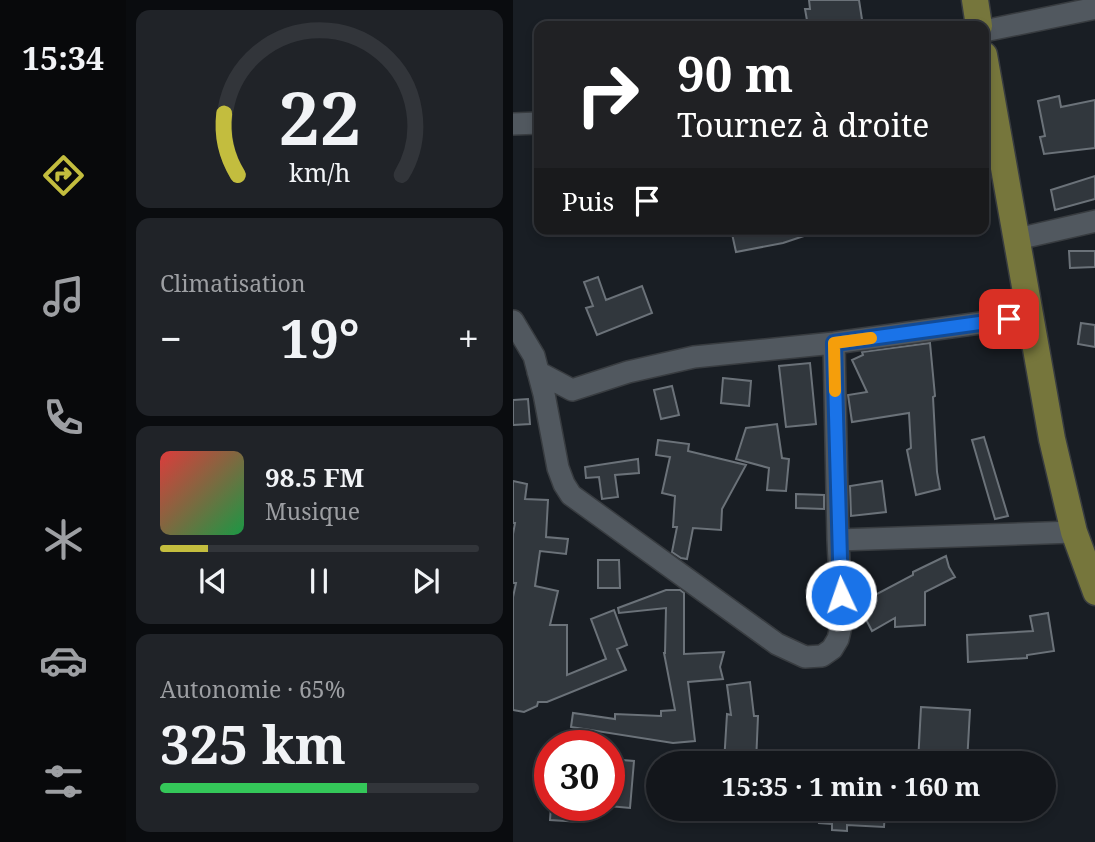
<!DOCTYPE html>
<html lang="fr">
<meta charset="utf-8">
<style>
:root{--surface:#13161b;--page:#202328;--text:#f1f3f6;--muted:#9d9fa3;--line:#32353a;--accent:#c3bd3e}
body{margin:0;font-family:"Noto Serif",serif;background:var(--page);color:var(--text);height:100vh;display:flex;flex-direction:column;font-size:26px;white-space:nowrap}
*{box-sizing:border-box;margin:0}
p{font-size:23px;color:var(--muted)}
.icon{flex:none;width:38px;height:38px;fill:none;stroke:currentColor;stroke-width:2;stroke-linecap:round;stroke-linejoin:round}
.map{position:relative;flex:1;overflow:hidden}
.side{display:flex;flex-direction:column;gap:10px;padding:10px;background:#0a0c0f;width:387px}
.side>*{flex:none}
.banner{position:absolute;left:21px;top:21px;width:455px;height:214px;border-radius:14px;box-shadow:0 4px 10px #0003,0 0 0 2px var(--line);background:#202124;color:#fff;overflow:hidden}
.speed{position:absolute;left:21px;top:730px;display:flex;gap:14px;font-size:35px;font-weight:700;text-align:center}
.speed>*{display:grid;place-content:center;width:91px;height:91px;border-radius:50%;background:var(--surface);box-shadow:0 4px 10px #0003,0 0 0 2px var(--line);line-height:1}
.speed .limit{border:10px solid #d22;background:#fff;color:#111}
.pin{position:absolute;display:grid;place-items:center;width:60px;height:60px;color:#fff;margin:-30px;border-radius:14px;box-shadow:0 4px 10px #0006}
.me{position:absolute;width:77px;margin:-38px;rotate:357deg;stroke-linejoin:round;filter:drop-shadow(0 0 5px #0008)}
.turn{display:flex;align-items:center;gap:24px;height:147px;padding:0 28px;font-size:32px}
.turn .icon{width:91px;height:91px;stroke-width:2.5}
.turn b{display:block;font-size:49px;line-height:60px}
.then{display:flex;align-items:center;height:66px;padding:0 28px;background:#0003;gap:14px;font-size:26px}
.big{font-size:52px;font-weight:700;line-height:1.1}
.side .widget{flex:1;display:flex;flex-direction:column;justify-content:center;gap:10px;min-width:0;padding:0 24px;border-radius:14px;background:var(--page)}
.side .dial{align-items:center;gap:0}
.dial svg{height:182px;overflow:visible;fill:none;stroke:var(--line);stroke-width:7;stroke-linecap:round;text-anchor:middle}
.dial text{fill:var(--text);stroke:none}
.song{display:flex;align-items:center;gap:21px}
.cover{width:84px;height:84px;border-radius:10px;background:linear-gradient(135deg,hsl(0 70% 55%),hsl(140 70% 35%))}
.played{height:7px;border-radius:4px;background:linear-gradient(90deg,var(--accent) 15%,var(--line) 15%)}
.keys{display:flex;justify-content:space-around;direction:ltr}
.heat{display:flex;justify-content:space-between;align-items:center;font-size:38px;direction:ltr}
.charge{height:10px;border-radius:5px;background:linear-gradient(90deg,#34c759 65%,var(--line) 0)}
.trip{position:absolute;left:133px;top:751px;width:410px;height:70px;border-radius:35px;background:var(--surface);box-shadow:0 4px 10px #0003,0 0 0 2px var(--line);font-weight:700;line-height:70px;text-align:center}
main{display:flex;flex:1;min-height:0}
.menu{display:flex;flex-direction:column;width:126px;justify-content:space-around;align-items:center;background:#08090b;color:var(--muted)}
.menu .icon{width:49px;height:49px}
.menu .selected{color:var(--accent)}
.menu b{font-size:32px;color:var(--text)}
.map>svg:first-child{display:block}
.building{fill:#31373d;stroke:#6b7279;stroke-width:2}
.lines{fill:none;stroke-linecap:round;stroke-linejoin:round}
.minor-casing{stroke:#383c40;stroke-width:24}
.major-casing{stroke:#383c40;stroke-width:29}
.minor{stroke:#51585f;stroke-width:21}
.major{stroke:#76763c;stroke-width:26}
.route-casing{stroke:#114b97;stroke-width:18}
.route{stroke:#1a73e8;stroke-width:12}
.slow{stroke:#f59e0b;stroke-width:12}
</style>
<main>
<nav class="menu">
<b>15:34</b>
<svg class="icon selected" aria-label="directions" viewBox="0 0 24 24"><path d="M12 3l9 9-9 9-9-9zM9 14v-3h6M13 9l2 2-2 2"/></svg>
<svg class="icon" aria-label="music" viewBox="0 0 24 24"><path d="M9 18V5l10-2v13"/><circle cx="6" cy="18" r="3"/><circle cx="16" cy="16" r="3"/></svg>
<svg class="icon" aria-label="phone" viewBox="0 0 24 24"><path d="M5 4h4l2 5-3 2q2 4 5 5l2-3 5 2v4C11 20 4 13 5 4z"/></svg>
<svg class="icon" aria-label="climate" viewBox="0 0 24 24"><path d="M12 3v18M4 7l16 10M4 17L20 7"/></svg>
<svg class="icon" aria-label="car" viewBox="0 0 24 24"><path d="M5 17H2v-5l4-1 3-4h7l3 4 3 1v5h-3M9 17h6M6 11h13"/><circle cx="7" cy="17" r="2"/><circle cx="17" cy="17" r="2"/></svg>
<svg class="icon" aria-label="filters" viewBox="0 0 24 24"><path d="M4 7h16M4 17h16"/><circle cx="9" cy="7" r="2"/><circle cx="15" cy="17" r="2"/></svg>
</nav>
<section class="side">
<div class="widget dial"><svg viewBox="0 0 100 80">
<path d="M14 69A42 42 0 1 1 86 69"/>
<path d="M14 69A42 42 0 0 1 8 42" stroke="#c3bd3e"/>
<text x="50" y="56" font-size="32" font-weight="700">22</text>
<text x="50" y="72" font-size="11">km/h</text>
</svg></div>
<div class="widget"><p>Climatisation</p>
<div class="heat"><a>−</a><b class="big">19°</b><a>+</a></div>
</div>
<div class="widget">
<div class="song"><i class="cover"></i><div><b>98.5 FM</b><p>Musique</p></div></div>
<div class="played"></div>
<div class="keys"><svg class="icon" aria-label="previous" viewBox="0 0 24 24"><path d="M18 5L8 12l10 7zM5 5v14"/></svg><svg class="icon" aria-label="pause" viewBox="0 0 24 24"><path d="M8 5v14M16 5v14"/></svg><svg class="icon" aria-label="next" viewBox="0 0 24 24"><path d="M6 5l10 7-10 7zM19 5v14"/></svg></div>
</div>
<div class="widget"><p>Autonomie · 65%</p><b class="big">325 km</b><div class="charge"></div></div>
</section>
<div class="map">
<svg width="583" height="842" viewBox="0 0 583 842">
<rect width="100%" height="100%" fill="#191e24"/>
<!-- building -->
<path class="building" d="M 296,0 L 346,0 L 350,26 L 295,26 L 292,9 L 297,9 Z
M 546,96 L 548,107 L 582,100 L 582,148 L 531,154 L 527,137 L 532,136 L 525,101 Z
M 582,176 L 582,199 L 542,210 L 538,190 Z
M 218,229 L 297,229 L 297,234 L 270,243 L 223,252 Z
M 556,251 L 582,251 L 582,267 L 557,268 Z
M 85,277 L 93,300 L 129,286 L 139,313 L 84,335 L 73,308 L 80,306 L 71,282 Z
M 568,323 L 582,325 L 582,347 L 565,344 Z
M 417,343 L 422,396 L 420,397 L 424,472 L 427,489 L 403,495 L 394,450 L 398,448 L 396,413 L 339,422 L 335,395 L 354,392 L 339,360 L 350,355 L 349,352 Z
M 297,363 L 303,424 L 273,427 L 266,366 Z
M 210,378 L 238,381 L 236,406 L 208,403 Z
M 159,386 L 166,415 L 148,419 L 141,390 Z
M 15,399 L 17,424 L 0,425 L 0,400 Z
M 264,424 L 269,458 L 276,459 L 273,491 L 254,490 L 256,468 L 223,459 L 233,428 Z
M 471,437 L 495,516 L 482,519 L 459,440 Z
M 145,440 L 176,444 L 175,451 L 233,465 L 209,509 L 208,530 L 180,528 L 174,559 L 168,558 L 159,552 L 164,527 L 160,527 L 162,496 L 149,493 L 157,457 L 143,455 Z
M 125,459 L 126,473 L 102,475 L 105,497 L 89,499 L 86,477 L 73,478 L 72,467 Z
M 0,481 L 14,484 L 12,499 L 35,500 L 33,537 L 55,539 L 53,554 L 27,551 L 22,586 L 45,591 L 37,625 L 54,625 L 54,675 L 93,659 L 78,619 L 101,610 L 114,645 L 104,649 L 113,670 L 34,702 L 25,702 L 24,706 L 11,712 L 0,710 L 0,597 L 3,583 L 0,583 L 0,534 L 2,523 L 0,523 Z
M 369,481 L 373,512 L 338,516 L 337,486 Z
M 283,494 L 311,495 L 311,509 L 283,508 Z
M 433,556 L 436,567 L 442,577 L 412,592 L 412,625 L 382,627 L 382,618 L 359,631 L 345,604 L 400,575 L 400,572 Z
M 85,560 L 106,560 L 107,588 L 85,588 Z
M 153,590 L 167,590 L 171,593 L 171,654 L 211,652 L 207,667 L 210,679 L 175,682 L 182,741 L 160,743 L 58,727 L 60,713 L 102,719 L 102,714 L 148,716 L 148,711 L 162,710 L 151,653 L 152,653 L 153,608 L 106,613 L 105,608 Z
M 535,613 L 541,651 L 514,655 L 514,658 L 455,662 L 454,635 L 520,631 L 517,616 Z
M 237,682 L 241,716 L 245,716 L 243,763 L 211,763 L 214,714 L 218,715 L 214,685 Z
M 408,707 L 457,710 L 454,763 L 405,763 Z
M 96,759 L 121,761 L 117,808 L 96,806 Z
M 38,806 L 69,808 L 68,822 L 37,820 Z
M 307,808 L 372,811 L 371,827 L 334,825 L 334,831 L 319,830 L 319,824 L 306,823 Z"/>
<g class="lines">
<defs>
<path id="minor" d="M 471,31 L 583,8
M 0,124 L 26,123
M 504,239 L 583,221
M 0,321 L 21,356 L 31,394 L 45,468 L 51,484 L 58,495 L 264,644 L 292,657 L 309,656 L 319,649 L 325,639 L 329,622 L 325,540 L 321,343
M 25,372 L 59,390 L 115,372 L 181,357 L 321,343 L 518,316
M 325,540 L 561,532"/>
<path id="major" d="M 462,0 L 466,26
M 471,55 L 539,439 L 561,532 L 583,592"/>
</defs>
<!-- minor casing -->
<use href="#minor" class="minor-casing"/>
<!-- major casing -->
<use href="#major" class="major-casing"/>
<!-- minor -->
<use href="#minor" class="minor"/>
<!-- major -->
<use href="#major" class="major"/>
</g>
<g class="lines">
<defs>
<path id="route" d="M 328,595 L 321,343 L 496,319"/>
</defs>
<!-- route casing -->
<use href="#route" class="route-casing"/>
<!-- route -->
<use href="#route" class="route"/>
<!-- slow -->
<path class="slow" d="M 322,391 L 321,343 L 358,338"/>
</g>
</svg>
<div class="speed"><div class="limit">30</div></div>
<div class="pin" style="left:496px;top:319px;background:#d93025"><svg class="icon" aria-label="arrive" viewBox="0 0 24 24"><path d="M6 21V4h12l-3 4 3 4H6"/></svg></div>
<svg class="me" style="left:328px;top:595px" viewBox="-20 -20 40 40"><circle r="17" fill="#1a73e8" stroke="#fff" stroke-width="3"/><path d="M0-11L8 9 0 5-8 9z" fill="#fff"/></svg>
<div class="trip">15:35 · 1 min · 160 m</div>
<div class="banner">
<div class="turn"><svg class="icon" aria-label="right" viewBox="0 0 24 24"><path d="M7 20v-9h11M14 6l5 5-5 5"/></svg><div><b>90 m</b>Tournez à droite</div></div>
<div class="then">Puis<svg class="icon" aria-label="arrive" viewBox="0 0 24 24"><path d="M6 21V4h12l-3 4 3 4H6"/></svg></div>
</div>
</div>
</main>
